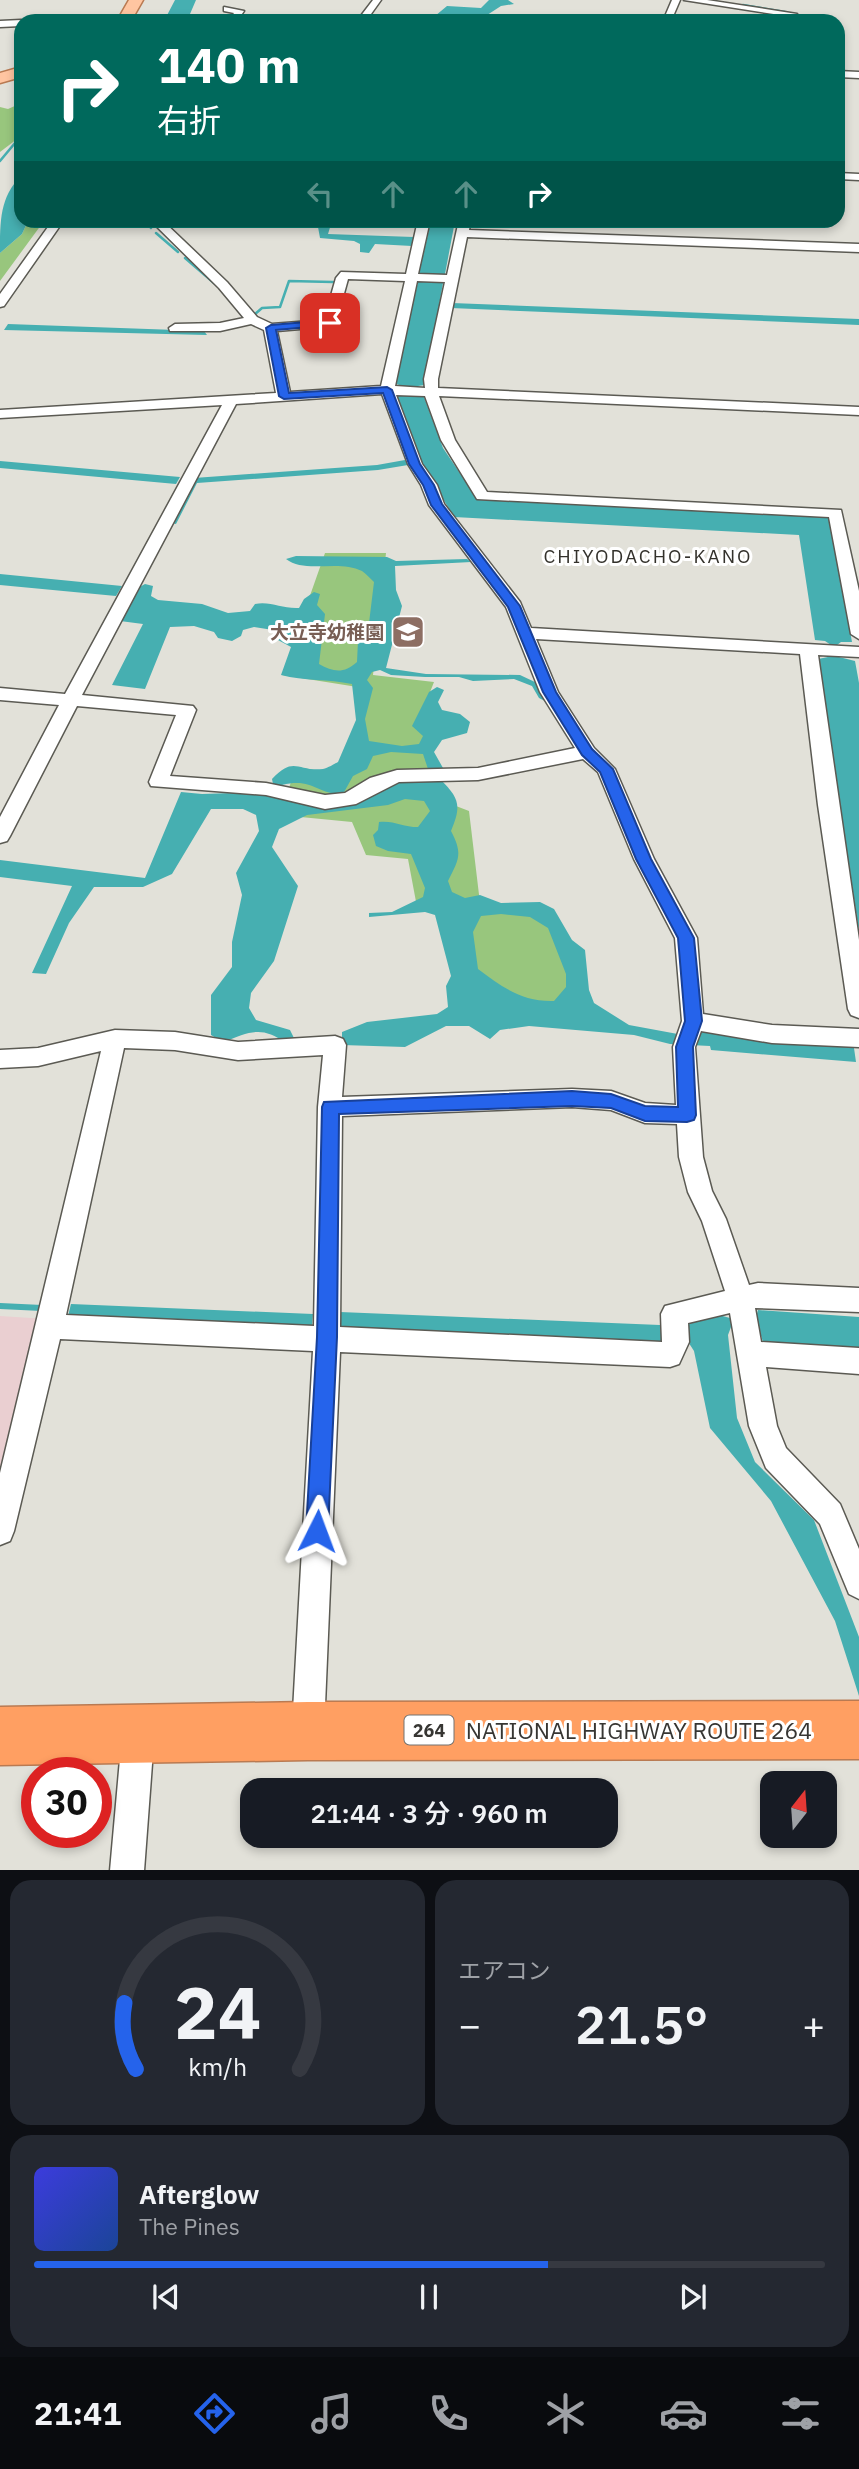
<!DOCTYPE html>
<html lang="ja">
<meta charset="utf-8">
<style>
:root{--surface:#171b24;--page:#242831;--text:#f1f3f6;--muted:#9ea1a6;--line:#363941;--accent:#2563eb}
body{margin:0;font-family:"IBM Plex Sans","Noto Sans JP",sans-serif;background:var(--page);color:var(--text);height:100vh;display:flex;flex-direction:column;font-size:26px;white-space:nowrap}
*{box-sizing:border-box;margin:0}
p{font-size:23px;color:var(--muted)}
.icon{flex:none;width:38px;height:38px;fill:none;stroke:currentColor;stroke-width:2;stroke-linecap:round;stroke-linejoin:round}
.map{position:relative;height:1870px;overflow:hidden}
.drawer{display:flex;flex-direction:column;gap:10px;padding:10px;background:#0d0f14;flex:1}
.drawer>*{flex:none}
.guide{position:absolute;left:14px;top:14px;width:831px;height:214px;border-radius:21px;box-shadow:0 4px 10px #0003;background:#00695c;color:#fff;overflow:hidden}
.needle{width:46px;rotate:17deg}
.buttons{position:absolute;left:760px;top:1771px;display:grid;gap:14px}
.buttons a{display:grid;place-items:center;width:77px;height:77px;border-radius:14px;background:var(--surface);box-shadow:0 4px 10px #0003;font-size:35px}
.speed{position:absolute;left:21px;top:1757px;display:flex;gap:14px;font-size:35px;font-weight:700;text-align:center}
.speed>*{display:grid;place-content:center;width:91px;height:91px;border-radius:50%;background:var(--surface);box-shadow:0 4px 10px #0003;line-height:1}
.speed .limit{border:10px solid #d22;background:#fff;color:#111}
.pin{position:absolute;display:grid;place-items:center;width:60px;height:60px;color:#fff;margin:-30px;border-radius:14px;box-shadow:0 4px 10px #0006}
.me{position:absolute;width:77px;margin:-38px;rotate:3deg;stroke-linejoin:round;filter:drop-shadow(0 0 5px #0008)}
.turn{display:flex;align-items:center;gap:24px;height:147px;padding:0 28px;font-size:32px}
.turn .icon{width:91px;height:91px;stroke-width:2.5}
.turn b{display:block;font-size:49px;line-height:60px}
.lanes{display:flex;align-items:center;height:66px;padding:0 28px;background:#0003;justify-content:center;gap:35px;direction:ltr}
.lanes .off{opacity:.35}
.big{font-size:52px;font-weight:600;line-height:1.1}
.drawer .card{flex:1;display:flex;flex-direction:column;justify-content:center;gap:10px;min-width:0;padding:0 24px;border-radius:21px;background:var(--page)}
.drawer .dial{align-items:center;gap:0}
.dial svg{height:182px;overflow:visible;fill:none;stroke:var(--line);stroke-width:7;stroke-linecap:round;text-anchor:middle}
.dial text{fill:var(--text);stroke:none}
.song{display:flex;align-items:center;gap:21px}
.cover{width:84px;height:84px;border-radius:10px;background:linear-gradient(135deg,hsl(240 70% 55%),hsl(220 70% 35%))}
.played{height:7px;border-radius:4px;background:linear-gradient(90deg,var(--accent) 65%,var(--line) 65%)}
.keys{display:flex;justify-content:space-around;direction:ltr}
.heat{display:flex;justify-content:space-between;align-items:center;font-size:38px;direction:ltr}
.drawer .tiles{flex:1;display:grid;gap:10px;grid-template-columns:1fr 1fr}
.card:last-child{grid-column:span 2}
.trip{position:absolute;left:240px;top:1778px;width:378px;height:70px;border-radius:21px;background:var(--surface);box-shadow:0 4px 10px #0003;font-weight:600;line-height:70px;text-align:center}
.menu{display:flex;height:112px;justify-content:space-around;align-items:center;background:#090b0e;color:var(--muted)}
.menu .icon{width:49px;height:49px}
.menu .on{color:var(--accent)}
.menu b{font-size:32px;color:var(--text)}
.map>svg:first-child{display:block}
.education{fill:#eacfd1}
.green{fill:#98c67d}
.water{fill:#46afb1;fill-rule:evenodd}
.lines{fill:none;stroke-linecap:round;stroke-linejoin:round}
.stream-far1{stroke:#46afb1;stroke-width:2.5}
.stream{stroke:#46afb1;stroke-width:6}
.street-casing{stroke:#5b5a53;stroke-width:3}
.primary-casing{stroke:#b97a52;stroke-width:3}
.highway-casing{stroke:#b97a52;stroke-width:3}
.street{fill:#fff;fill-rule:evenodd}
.primary{fill:#ffc5a1;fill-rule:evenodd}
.highway{fill:#ff9f62;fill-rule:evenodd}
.route{fill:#2563eb;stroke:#184099;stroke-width:2}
.labels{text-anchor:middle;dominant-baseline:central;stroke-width:6;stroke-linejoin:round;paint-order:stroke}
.shield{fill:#fff;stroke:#737270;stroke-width:2}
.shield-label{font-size:18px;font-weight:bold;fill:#373633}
.far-quarter-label{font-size:19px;letter-spacing:2px;fill:#33312b;stroke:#fff}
.education-label{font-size:19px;font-weight:bold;fill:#785e54;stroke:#fff;text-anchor:end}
.near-street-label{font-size:23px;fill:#373633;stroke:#fff}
</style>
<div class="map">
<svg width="859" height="1871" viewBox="0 0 859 1871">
<rect width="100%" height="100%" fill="#e2e1d9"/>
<!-- education -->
<path class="education" d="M 0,1316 L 47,1319 L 0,1507 Z"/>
<!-- green -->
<path class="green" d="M 17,105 L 21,106 L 21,136 L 0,152 L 0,107 L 8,109 Z
M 28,221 L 44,221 L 0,281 L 0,253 L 22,234 Z
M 325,553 L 386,553 L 373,675 L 434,682 L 417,725 L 435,736 L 430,796 L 469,811 L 480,903 L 553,919 L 590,1025 L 459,1019 L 443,909 L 417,907 L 408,859 L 366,855 L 352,822 L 280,815 L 296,767 L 346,775 L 370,689 L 282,675 Z"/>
<!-- water -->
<path class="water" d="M 175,0 L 196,0 L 187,21 L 164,21 Z
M 489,0 L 508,0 L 514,4 L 501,6 L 484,17 L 485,21 L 429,21 L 447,6 L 481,8 Z
M 21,176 L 21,220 L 28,221 L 22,234 L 0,253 C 0,220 0,197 21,176 Z
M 280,220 L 332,221 L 328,234 L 414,237 L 412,246 L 375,244 L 369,253 L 360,252 L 360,244 L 354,241 L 320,238 L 318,227 L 161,221 Z
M 431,221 L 455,221 L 445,274 L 435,276 L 435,281 L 443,283 L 425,385 L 411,387 L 410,394 L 424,397 L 443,448 L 478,500 L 829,517 L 852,642 L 841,642 L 837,645 L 839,657 L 855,661 L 859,683 L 859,932 L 818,659 L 833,656 L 831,645 L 825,641 L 815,640 L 799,535 L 454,517 L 420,461 L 394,396 L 405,394 L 406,387 L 393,383 L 418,282 L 428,280 L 429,276 L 419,273 Z
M 452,303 L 859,319 L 859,325 L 451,308 Z
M 8,324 L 204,331 L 207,335 L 4,330 Z
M 405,460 L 408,465 L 378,470 L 197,483 L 176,524 L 171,523 L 194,478 L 377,465 Z
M 0,461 L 180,477 L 176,484 L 0,468 Z
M 296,556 L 387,557 L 396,561 L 467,559 L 471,562 L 395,566 L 396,590 L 402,606 L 386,668 L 426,674 L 520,675 L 537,683 L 549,703 L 539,698 L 532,686 L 514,679 L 473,681 L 459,677 L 425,677 L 391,675 L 380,670 L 372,672 L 367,680 L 373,688 L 365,719 L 369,741 L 402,746 L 419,744 L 423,736 L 412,726 L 429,692 L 437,687 L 444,690 L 438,702 L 442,710 L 460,714 L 470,722 L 467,733 L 442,740 L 434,752 L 443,768 L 428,769 L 423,754 L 391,752 L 373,756 L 367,769 L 353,776 L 343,794 C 317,795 313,777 282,785 L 276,795 L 337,808 L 355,803 L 394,782 L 440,779 C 459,798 462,805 451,831 C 463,854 459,859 448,881 L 452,892 L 465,898 L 480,895 L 501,903 L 540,902 L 554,909 L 572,940 L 585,950 L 589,990 L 594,1003 L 629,1025 L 694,1037 L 703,1030 L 844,1044 L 854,1048 L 856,1062 L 711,1050 L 710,1046 L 670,1044 L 634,1035 L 529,1026 L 500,1030 L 490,1039 L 469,1026 L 446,1026 L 405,1047 L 342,1045 L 342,1032 L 367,1022 L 437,1014 L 448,1007 L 446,986 L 451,976 L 435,915 L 425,912 L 369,917 L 369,913 L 392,912 L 423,897 L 425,888 L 411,854 L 388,851 L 376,846 L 373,835 L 378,830 L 379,822 C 393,820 403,827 418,827 L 430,811 L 424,801 L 405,799 L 388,805 L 307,815 L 279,829 L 272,847 L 298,886 L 274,961 L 251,993 L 249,1008 L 256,1020 L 290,1030 L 295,1040 L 286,1043 C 261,1025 250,1032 223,1042 L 211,1035 L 211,995 L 232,967 L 232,942 L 242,895 L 236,873 L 259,831 L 256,815 L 243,809 L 211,809 L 172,874 L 143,887 L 94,887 L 69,923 L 46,974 L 32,973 L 72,886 L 0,877 L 0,860 L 145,878 L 181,792 L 202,794 L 268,792 L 273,784 L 272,779 C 294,755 298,772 323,769 C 328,768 334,764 338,762 L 356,720 L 352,684 C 328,679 304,681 281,675 L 291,647 L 278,640 L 273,630 L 254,627 L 243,630 L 241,636 L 232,641 L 218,638 L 214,632 L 194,626 L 170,627 L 145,689 L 112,685 L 143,624 L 120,621 L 136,589 L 145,584 L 153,586 L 151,596 L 158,600 L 202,604 L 228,613 L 250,611 L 255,604 C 271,601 282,609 299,608 L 304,599 L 314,592 L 320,594 L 317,605 L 325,614 L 319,664 C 333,672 344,674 357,662 L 358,641 L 369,623 L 374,582 C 371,579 366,574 362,571 C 339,559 305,574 286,559 ZM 501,914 L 530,917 L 548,928 L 566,974 L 566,987 L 554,1001 C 522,1002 502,987 478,969 L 473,932 L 481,916 Z
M 0,574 L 122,586 L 116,596 L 0,585 Z
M 71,1304 L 313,1314 L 312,1326 L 68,1316 Z
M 758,1310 L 859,1317 L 859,1348 L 763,1342 L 758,1326 L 731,1327 L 728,1335 L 737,1418 L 755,1462 L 814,1520 L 859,1637 L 859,1696 L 835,1621 L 771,1501 L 710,1428 L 694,1351 L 683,1334 L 687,1322 L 719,1315 L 730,1318 L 756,1317 Z
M 340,1312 L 660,1325 L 662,1342 L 338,1329 Z"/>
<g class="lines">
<!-- stream-far1 -->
<path class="stream-far1" d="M 743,5 L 785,12
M 0,161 L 15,143
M 147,222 L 151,228
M 156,233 L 178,252
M 185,258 L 214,283
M 254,315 L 262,308 L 280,307 L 289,281 L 333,282"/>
<!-- stream -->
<path class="stream" d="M 0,1306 L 42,1308"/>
<defs>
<path id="street" d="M 373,0 L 381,0 L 366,21 L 357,21 Z
M 672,0 L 680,0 L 671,21 L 663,21 Z
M 684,0 L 707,0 L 797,14 L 793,17 Z
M 224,7 L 244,11 L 237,21 L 228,21 L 234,13 L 224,11 Z
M 21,20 L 24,21 L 21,21 L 21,26 L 0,27 L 0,21 Z
M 838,71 L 859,72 L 859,78 L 838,77 Z
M 838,173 L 859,174 L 859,180 L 838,179 Z
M 53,220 L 64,220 L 4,306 L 0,307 L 0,294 Z
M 150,220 L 162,220 L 227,282 L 257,317 L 272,324 L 324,320 L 336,278 L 341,272 L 406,274 L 418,220 L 430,220 L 418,274 L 447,275 L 459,220 L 471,220 L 469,230 L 859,244 L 859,252 L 467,237 L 438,379 L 438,388 L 859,407 L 859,415 L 439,396 L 455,440 L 487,492 L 841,510 L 859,591 L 859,639 L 851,634 L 829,517 L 477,499 L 441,440 L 425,396 L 396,395 L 422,464 L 437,485 L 444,504 L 520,602 L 531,628 L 859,647 L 859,657 L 818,655 L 859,940 L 859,1018 L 851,1015 L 848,1009 L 818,805 L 800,654 L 536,639 L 558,692 L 594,748 L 615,769 L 654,859 L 697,938 L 703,1014 L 772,1025 L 859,1029 L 859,1047 L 772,1043 L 701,1031 L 695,1047 L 703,1157 L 712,1191 L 726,1219 L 749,1285 L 758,1283 L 859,1288 L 859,1312 L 755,1308 L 761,1342 L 859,1348 L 859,1374 L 766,1367 L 777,1426 L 786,1448 L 840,1504 L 859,1549 L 859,1599 L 849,1594 L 820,1524 L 766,1468 L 749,1426 L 730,1313 L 688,1323 L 689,1342 L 679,1364 L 670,1367 L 340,1352 L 324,1729 L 319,1740 L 308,1745 L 297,1740 L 292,1729 L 313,1351 L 60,1339 L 14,1531 L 10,1541 L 0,1545 L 0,1473 L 101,1051 L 38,1066 L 0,1068 L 0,1050 L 38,1048 L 115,1030 L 175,1032 L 238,1042 L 335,1036 L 343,1039 L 346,1045 L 342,1097 L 572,1089 L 611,1091 L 645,1103 L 676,1105 L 673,1047 L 682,1021 L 675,938 L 634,859 L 598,772 L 583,759 L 478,780 L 399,782 L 356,804 L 325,809 L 266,795 L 151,786 L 149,782 L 176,715 L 77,706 L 10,836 L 7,841 L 0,843 L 0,817 L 59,705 L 0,700 L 0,688 L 65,694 L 222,405 L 0,418 L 0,410 L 276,393 L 264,330 L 251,324 L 220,331 L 170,331 L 169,328 L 175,324 L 220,323 L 244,318 L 219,288 ZM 348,279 L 405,281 L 381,386 L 290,392 L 277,331 L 335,326 ZM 417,281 L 445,282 L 424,379 L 425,388 L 395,386 ZM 382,394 L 408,464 L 421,485 L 429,505 L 506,607 L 540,692 L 575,748 L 478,768 L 397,770 L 370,778 L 345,793 L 325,795 L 266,783 L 170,776 L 196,710 L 193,706 L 82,695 L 236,404 ZM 124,1048 L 175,1050 L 238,1060 L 323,1055 L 318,1107 L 314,1326 L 66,1315 ZM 572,1107 L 611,1110 L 645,1123 L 677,1124 L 679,1157 L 688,1192 L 702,1221 L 725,1291 L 665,1306 L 661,1314 L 662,1342 L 340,1327 L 342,1116 Z
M 138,1721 L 149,1726 L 154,1737 L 144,1871 L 110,1871 L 122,1737 L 127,1726 Z"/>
<path id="primary" d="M 129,0 L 143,0 L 131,21 L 117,21 Z
M 21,67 L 21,77 L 0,83 L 0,73 Z"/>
<path id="highway" d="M 859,1701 L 859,1759 L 308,1760 L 0,1765 L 0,1707 L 308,1702 Z"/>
</defs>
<!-- street casing -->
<use href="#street" class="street-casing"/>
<!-- primary casing -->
<use href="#primary" class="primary-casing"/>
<!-- highway casing -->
<use href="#highway" class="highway-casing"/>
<!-- street -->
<use href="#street" class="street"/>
<!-- primary -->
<use href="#primary" class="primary"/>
<!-- highway -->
<use href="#highway" class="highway"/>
</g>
<!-- route -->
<path class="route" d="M 330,320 L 335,323 L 333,325 L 276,330 L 289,393 L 387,387 L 392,390 L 420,464 L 434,485 L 442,504 L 520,606 L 556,692 L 592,749 L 613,769 L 651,859 L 694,938 L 702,1021 L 693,1047 L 696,1115 L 694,1120 L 687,1122 L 645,1121 L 611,1108 L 572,1106 L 339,1114 L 337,1337 L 328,1531 L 325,1539 L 317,1542 L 310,1539 L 306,1531 L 317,1337 L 322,1107 L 324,1102 L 572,1091 L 611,1094 L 645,1106 L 678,1107 L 676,1047 L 685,1021 L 678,938 L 636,859 L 600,772 L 582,755 L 543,692 L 508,607 L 431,505 L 423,485 L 409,464 L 383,393 L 284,399 L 279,396 L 266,328 L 271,325 Z"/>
<!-- icons -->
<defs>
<symbol id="school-square" viewBox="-11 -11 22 22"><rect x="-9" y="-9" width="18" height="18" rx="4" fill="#8d6e63" stroke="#fff"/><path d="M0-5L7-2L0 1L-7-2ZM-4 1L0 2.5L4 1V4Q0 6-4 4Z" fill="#fff"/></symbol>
</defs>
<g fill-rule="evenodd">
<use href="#school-square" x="389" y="613" width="38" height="38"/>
</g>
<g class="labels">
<!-- shield labels -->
<rect class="shield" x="404.5" y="1715.5" width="49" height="29" rx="5"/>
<g class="shield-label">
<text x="429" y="1730">264</text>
</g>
<!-- far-quarter labels -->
<g class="far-quarter-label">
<text x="648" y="556">CHIYODACHO-KANO</text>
</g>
<!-- education labels -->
<g class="education-label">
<text x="384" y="632">大立寺幼稚園</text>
</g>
<!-- near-street labels -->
<g class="near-street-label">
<text x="639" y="1730">NATIONAL HIGHWAY ROUTE 264</text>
</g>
</g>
</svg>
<div class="buttons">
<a><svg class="needle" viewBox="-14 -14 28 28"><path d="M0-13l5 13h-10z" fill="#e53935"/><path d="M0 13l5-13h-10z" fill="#9ea1a6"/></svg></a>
</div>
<div class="speed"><div class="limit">30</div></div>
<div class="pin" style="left:330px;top:323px;background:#d93025"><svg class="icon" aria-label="arrive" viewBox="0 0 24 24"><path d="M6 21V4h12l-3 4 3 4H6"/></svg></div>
<svg class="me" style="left:317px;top:1531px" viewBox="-20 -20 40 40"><path d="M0-17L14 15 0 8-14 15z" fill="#2563eb" stroke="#fff" stroke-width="4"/></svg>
<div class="trip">21:44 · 3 分 · 960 m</div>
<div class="guide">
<div class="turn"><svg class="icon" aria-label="right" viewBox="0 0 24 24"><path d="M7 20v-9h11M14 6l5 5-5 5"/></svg><div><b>140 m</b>右折</div></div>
<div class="lanes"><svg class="icon off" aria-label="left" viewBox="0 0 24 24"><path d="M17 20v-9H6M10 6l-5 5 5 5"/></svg><svg class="icon off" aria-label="ahead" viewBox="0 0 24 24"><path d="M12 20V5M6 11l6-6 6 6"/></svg><svg class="icon off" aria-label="ahead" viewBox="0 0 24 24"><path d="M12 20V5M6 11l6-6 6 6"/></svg><svg class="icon" aria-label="right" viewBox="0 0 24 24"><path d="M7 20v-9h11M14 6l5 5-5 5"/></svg></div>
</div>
</div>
<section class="drawer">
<div class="tiles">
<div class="card dial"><svg viewBox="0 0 100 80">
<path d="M14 69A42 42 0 1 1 86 69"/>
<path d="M14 69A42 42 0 0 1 9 40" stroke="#2563eb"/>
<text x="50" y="56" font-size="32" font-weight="700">24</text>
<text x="50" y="72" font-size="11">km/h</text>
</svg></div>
<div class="card"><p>エアコン</p>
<div class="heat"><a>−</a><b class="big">21.5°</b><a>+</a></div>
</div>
<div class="card">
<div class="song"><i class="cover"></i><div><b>Afterglow</b><p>The Pines</p></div></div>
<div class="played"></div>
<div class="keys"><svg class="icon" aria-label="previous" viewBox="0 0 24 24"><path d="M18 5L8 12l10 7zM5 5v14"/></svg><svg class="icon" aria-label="pause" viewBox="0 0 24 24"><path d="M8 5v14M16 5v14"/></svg><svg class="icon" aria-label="next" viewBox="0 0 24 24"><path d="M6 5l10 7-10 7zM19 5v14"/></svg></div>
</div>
</div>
</section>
<nav class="menu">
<b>21:41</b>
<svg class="icon on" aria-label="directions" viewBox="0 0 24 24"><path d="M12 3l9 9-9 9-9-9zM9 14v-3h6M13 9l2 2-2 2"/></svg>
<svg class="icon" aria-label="music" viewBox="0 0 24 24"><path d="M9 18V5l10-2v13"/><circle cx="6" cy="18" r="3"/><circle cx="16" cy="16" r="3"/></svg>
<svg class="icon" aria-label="phone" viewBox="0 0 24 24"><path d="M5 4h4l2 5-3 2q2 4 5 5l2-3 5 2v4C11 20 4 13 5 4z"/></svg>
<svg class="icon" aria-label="climate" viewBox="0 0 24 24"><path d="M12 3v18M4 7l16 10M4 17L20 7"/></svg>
<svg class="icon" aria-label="car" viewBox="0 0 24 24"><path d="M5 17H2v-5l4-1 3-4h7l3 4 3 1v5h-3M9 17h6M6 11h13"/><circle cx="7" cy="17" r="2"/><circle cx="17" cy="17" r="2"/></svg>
<svg class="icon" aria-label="filters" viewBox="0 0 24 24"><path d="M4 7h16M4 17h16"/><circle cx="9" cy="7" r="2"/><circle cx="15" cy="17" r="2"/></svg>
</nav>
